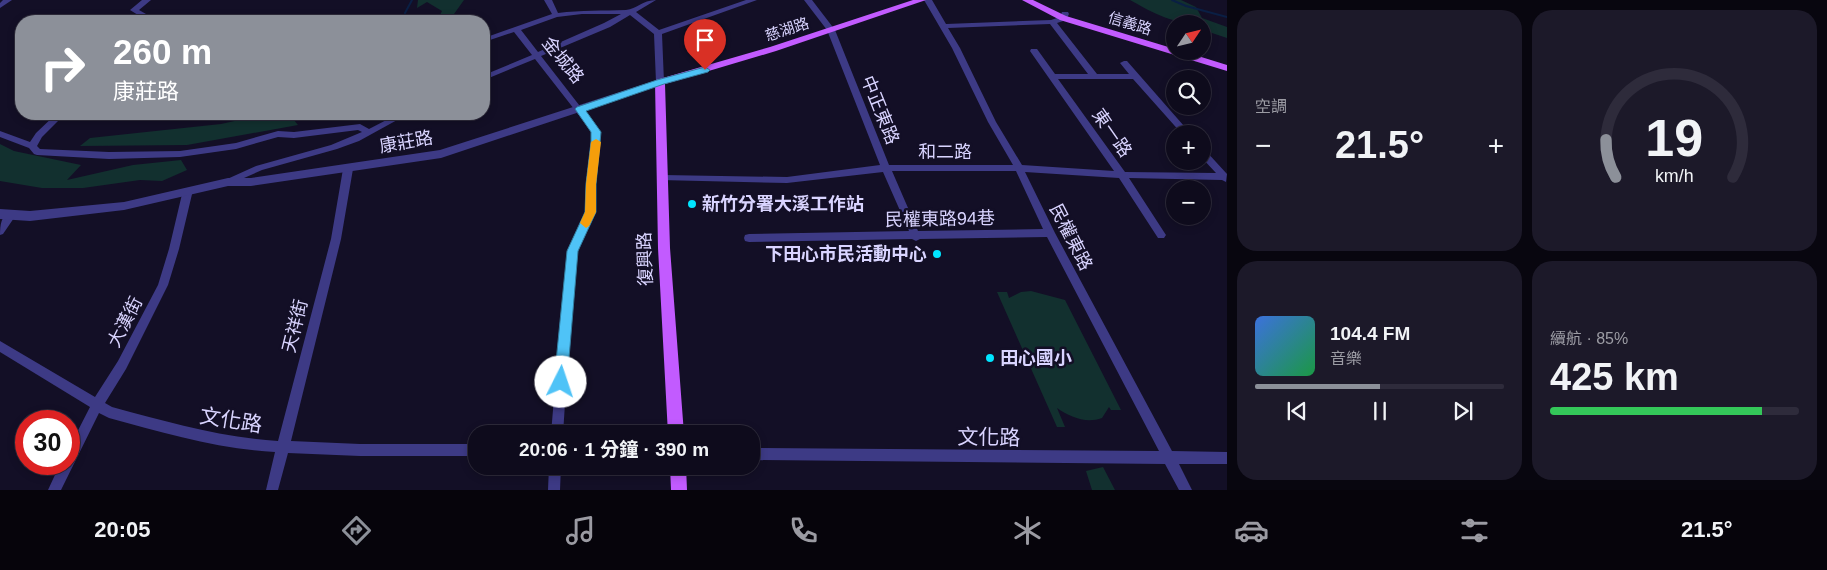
<!DOCTYPE html>
<html lang="zh-TW">
<meta charset="utf-8">
<style>
:root{--surface:#0e0b1c;--page:#1c1929;--text:#f1f3f6;--muted:#9b9ba3;--line:#2e2b3b;--accent:#8c9099}
body{margin:0;font-family:Helvetica,"Noto Sans TC",sans-serif;background:var(--page);color:var(--text);height:100vh;display:flex;flex-direction:column;font-size:19px;white-space:nowrap}
*{box-sizing:border-box;margin:0}
p{font-size:16px;color:var(--muted)}
.icon{flex:none;width:28px;height:28px;fill:none;stroke:currentColor;stroke-width:2;stroke-linecap:round;stroke-linejoin:round}
.map{position:relative;flex:1;overflow:hidden}
.side{display:flex;flex-direction:column;gap:10px;padding:10px;background:#08060f;width:600px}
.side>*{flex:none}
.guide{position:absolute;left:15px;top:15px;width:475px;height:105px;border-radius:20px;box-shadow:0 2px 8px #0003,0 0 0 1px var(--line);background:#8c9099;color:#fff;overflow:hidden}
.needle{width:32px;rotate:55deg}
.fabs{position:absolute;left:1166px;top:15px;display:grid;gap:10px}
.fabs a{display:grid;place-items:center;width:45px;height:45px;border-radius:50%;background:var(--surface);box-shadow:0 2px 8px #0003,0 0 0 1px var(--line);font-size:25px}
.speed{position:absolute;left:15px;top:410px;display:flex;gap:10px;font-size:25px;font-weight:700;text-align:center}
.speed>*{display:grid;place-content:center;width:65px;height:65px;border-radius:50%;background:var(--surface);box-shadow:0 2px 8px #0003,0 0 0 1px var(--line);line-height:1}
.speed .limit{border:8px solid #d22;background:#fff;color:#111}
.pin{position:absolute;display:grid;place-items:center;width:42px;height:42px;color:#fff;margin:-51px -21px;border-radius:50% 50% 50% 0;rotate:-45deg;box-shadow:0 0 5px #0007}
.pin .icon{rotate:45deg}
.me{position:absolute;width:55px;margin:-28px;rotate:4deg;stroke-linejoin:round;filter:drop-shadow(0 0 4px #0008)}
.turn{display:flex;align-items:center;gap:18px;height:105px;padding:0 15px;font-size:22px}
.turn .icon{width:65px;height:65px;stroke-width:2.5}
.turn b{display:block;font-size:35px;line-height:42px}
.big{font-size:38px;font-weight:700;line-height:1.1}
.side .tile{flex:1;display:flex;flex-direction:column;justify-content:center;gap:8px;min-width:0;padding:0 18px;border-radius:20px;background:var(--page)}
.side .dial{align-items:center;gap:0}
.dial svg{height:130px;overflow:visible;fill:none;stroke:var(--line);stroke-width:7;stroke-linecap:round;text-anchor:middle}
.dial text{fill:var(--text);stroke:none}
.song{display:flex;align-items:center;gap:15px}
.cover{width:60px;height:60px;border-radius:8px;background:linear-gradient(135deg,hsl(220 70% 55%),hsl(140 70% 35%))}
.played{height:5px;border-radius:2px;background:linear-gradient(90deg,var(--accent) 50%,var(--line) 50%)}
.keys{display:flex;justify-content:space-around;direction:ltr}
.heat{display:flex;justify-content:space-between;align-items:center;font-size:28px;direction:ltr}
.charge{height:8px;border-radius:4px;background:linear-gradient(90deg,#34c759 85%,var(--line) 0)}
.side .tiles{flex:1;display:grid;gap:10px;grid-template-columns:repeat(2,1fr)}
.trip{position:absolute;left:468px;top:425px;width:292px;height:50px;border-radius:20px;background:var(--surface);box-shadow:0 2px 8px #0003,0 0 0 1px var(--line);font-weight:700;line-height:50px;text-align:center}
.tabs{display:flex;height:80px;justify-content:space-around;align-items:center;background:#06040b;color:var(--muted)}
.tabs .icon{width:35px;height:35px}
.tabs .current{color:var(--accent)}
.tabs b{font-size:22px;color:var(--text)}
main{display:flex;flex:1;min-height:0}
.map>svg:first-child{display:block}
.green{fill:#12302f}
.lines{fill:none;stroke-linecap:round;stroke-linejoin:round}
.stream{stroke:#0a1f44;stroke-width:2}
.minor{fill:#3d3a85;fill-rule:evenodd}
.tertiary{fill:#3d3a85;fill-rule:evenodd}
.primary{fill:#c25bff;fill-rule:evenodd}
.route{fill:#4fc3f7;stroke:#337fa1}
.slow{fill:#f59e0b}
.poi-dot{fill:#00e5ff;stroke:#130f26;stroke-width:2}
.labels{text-anchor:middle;dominant-baseline:central;stroke-width:5;stroke-linejoin:round;paint-order:stroke}
.far-street-label{font-size:15px;fill:#d9d4ff;stroke:#130f26}
.street-label{font-size:18px;fill:#d9d4ff;stroke:#130f26}
.poi-label{font-size:18px;font-weight:bold;fill:#d9d4ff;stroke:#130f26;text-anchor:start}
.near-street-label{font-size:21px;fill:#d9d4ff;stroke:#130f26}
</style>
<main>
<div class="map">
<svg width="1227" height="490" viewBox="0 0 1227 490">
<rect width="100%" height="100%" fill="#130f26"/>
<!-- green -->
<path class="green" d="M 418,0 L 464,0 L 449,21 L 437,21 L 442,11 L 427,2 L 417,8 Z
M 1130,0 L 1181,0 L 1196,7 L 1202,18 L 1227,27 L 1227,38 L 1203,30 L 1202,24 C 1173,24 1155,14 1130,0 Z
M 266,114 L 289,114 L 298,125 L 187,145 L 80,146 L 90,138 L 221,124 Z
M 0,144 L 14,151 L 81,165 L 67,180 L 133,165 L 181,160 L 187,170 L 162,181 L 140,180 L 83,188 L 42,188 L 0,181 Z
M 1031,291 L 1065,300 L 1121,410 L 1111,410 L 1109,407 L 1102,418 C 1086,424 1070,417 1057,408 L 1065,427 L 1057,427 L 997,292 L 1007,292 L 1009,298 L 1021,292 Z
M 1103,467 L 1115,490 L 1092,490 L 1086,471 Z"/>
<g class="lines">
<!-- stream -->
<path class="stream" d="M 1172,0 L 1186,6 L 1227,17
M 405,13 L 412,0"/>
<!-- minor -->
<path class="minor" d="M 3,0 L 12,0 L 0,8 L 0,3 Z
M 142,0 L 151,0 L 139,10 L 146,14 L 141,21 L 133,21 L 138,15 L 130,10 Z
M 544,0 L 552,0 L 558,13 C 581,10 603,11 626,10 C 637,9 642,0 656,0 L 636,12 L 659,30 L 746,0 L 757,0 L 662,34 L 664,82 L 660,85 L 656,82 L 654,34 L 630,15 L 610,27 L 541,56 L 600,132 L 596,184 L 596,212 L 578,251 L 571,313 L 563,434 L 551,434 L 561,313 L 568,251 L 586,212 L 586,184 L 592,132 L 535,59 L 484,80 L 484,75 L 532,55 L 514,32 L 484,42 L 484,38 L 552,14 ZM 582,14 L 621,14 L 604,23 L 538,52 L 521,30 L 557,17 Z
M 804,0 L 812,0 L 835,30 L 889,165 L 1013,165 L 988,122 L 952,48 L 924,0 L 932,0 L 946,24 L 1051,20 L 1060,17 L 1062,12 L 1068,12 L 1069,14 L 1066,20 L 1057,23 L 1097,74 L 1129,74 L 1120,63 L 1124,61 L 1127,61 L 1191,134 L 1182,134 L 1133,79 L 1058,79 L 1125,172 L 1216,173 L 1202,158 L 1202,149 L 1205,150 L 1227,174 L 1226,182 L 1222,180 L 1129,178 L 1164,232 L 1166,235 L 1164,238 L 1158,238 L 1119,178 L 1025,172 L 1055,233 L 1172,451 L 1227,452 L 1227,464 L 1179,464 L 1192,490 L 1179,490 L 1165,464 L 751,460 L 751,448 L 1159,451 L 1047,237 L 920,239 L 916,241 L 912,239 L 749,242 L 745,241 L 744,238 L 745,235 L 749,234 L 909,231 L 883,172 L 787,183 L 660,180 L 658,178 L 663,175 L 787,177 L 880,165 L 827,30 ZM 1050,24 L 1088,74 L 1055,74 L 1037,49 L 1031,49 L 1030,51 L 1114,171 L 1022,165 L 996,122 L 960,48 L 948,28 ZM 892,171 L 1016,171 L 1043,229 L 918,231 Z
M 56,114 L 65,114 L 42,137 L 37,146 L 40,149 L 109,152 L 180,151 L 236,143 L 278,131 L 294,132 L 360,124 L 369,129 L 398,114 L 408,114 L 359,141 L 337,149 L 262,170 L 228,185 L 223,182 L 225,180 L 256,166 L 331,145 L 362,132 L 358,130 L 294,138 L 278,137 L 236,149 L 180,157 L 109,159 L 37,155 L 34,154 L 29,148 L 0,137 L 0,131 L 30,142 L 36,133 Z
M 348,166 L 353,169 L 341,239 L 291,441 L 360,444 L 476,444 L 476,456 L 360,456 L 288,453 L 278,490 L 266,490 L 275,452 C 218,449 164,433 109,418 L 99,413 L 61,490 L 48,490 L 60,464 L 69,464 L 69,448 L 90,407 L 0,352 L 0,341 L 95,397 L 118,361 L 158,285 L 169,249 L 183,190 L 185,188 L 191,188 L 193,190 L 179,249 L 168,285 L 126,369 L 105,403 L 112,407 C 168,422 219,437 278,441 L 331,239 L 343,169 Z
M 11,211 L 16,215 L 3,234 L 0,235 C 0,225 1,215 11,211 Z
M 549,466 L 561,466 L 560,490 L 548,490 Z"/>
<!-- tertiary -->
<path class="tertiary" d="M 660,79 L 664,80 L 664,84 L 441,158 L 251,186 L 228,186 L 124,210 L 30,221 L 0,219 L 0,209 L 30,211 L 124,202 L 228,178 L 251,178 L 440,150 Z"/>
<!-- primary -->
<path class="primary" d="M 913,0 L 926,0 L 776,51 L 665,84 L 670,248 L 684,434 L 668,434 L 658,248 L 655,82 L 656,80 L 770,47 Z
M 1022,0 L 1033,0 L 1066,16 L 1175,49 L 1175,51 L 1182,51 L 1227,65 L 1227,71 L 1060,20 Z
M 670,466 L 686,466 L 687,490 L 671,490 Z"/>
</g>
<!-- route -->
<path class="route" d="M 705,67 L 710,70 L 708,72 L 664,84 L 586,111 L 601,132 L 596,184 L 596,212 L 578,251 L 567,382 L 566,386 L 561,388 L 556,386 L 554,382 L 567,251 L 585,212 L 586,184 L 591,142 L 591,132 L 575,109 L 577,107 L 657,80 Z"/>
<!-- slow -->
<path class="slow" d="M 596,139 L 601,142 L 596,184 L 596,212 L 589,226 L 586,228 L 580,223 L 585,212 L 586,184 L 591,142 Z"/>
<!-- markers -->
<g class="poi-dot">
<circle cx="692" cy="204" r="5"/>
<circle cx="937" cy="254" r="5"/>
<circle cx="990" cy="358" r="5"/>
</g>
<g class="labels">
<!-- far-street labels -->
<g class="far-street-label">
<text transform="translate(1130 23) rotate(17)">信義路</text>
<text transform="translate(787 29) rotate(-18)">慈湖路</text>
</g>
<!-- street labels -->
<g class="street-label">
<text transform="translate(563 60) rotate(51)">金城路</text>
<text transform="translate(880 110) rotate(68)">中正東路</text>
<text transform="translate(1112 133) rotate(55)">東一路</text>
<text transform="translate(406 142) rotate(-10)">康莊路</text>
<text x="945" y="152">和二路</text>
<text transform="translate(940 219) rotate(-1)">民權東路94巷</text>
<text transform="translate(1071 237) rotate(63)">民權東路</text>
<text transform="translate(645 259) rotate(-92)">復興路</text>
<text transform="translate(125 322) rotate(-63)">大漢街</text>
<text transform="translate(295 326) rotate(-76)">天祥街</text>
</g>
<!-- poi labels -->
<g class="poi-label">
<text x="702" y="204">新竹分署大溪工作站</text>
<text x="927" y="254" text-anchor="end">下田心市民活動中心</text>
<text x="1000" y="358">田心國小</text>
</g>
<!-- near-street labels -->
<g class="near-street-label">
<text transform="translate(231 420) rotate(9)">文化路</text>
<text transform="translate(989 437) rotate(1)">文化路</text>
</g>
</g>
</svg>
<div class="fabs">
<a><svg class="needle" viewBox="-14 -14 28 28"><path d="M0-13l5 13h-10z" fill="#e53935"/><path d="M0 13l5-13h-10z" fill="#9b9ba3"/></svg></a>
<a><svg class="icon" aria-label="search" viewBox="0 0 24 24"><circle cx="10" cy="10" r="6"/><path d="M15 15l6 6"/></svg></a>
<a>+</a>
<a>−</a>
</div>
<div class="speed"><div class="limit">30</div></div>
<div class="pin" style="left:705px;top:70px;background:#d93025"><svg class="icon" aria-label="arrive" viewBox="0 0 24 24"><path d="M6 21V4h12l-3 4 3 4H6"/></svg></div>
<svg class="me" style="left:561px;top:382px" viewBox="-20 -20 40 40"><circle r="19" fill="#fff"/><path d="M0-13L10 11 0 6-10 11z" fill="#4fc3f7"/></svg>
<div class="trip">20:06 · 1 分鐘 · 390 m</div>
<div class="guide">
<div class="turn"><svg class="icon" aria-label="right" viewBox="0 0 24 24"><path d="M7 20v-9h11M14 6l5 5-5 5"/></svg><div><b>260 m</b>康莊路</div></div>
</div>
</div>
<section class="side">
<div class="tiles">
<div class="tile"><p>空調</p>
<div class="heat"><a>−</a><b class="big">21.5°</b><a>+</a></div>
</div>
<div class="tile dial"><svg viewBox="0 0 100 80">
<path d="M14 69A42 42 0 1 1 86 69"/>
<path d="M14 69A42 42 0 0 1 8 46" stroke="#8c9099"/>
<text x="50" y="56" font-size="32" font-weight="700">19</text>
<text x="50" y="72" font-size="11">km/h</text>
</svg></div>
<div class="tile">
<div class="song"><i class="cover"></i><div><b>104.4 FM</b><p>音樂</p></div></div>
<div class="played"></div>
<div class="keys"><svg class="icon" aria-label="previous" viewBox="0 0 24 24"><path d="M18 5L8 12l10 7zM5 5v14"/></svg><svg class="icon" aria-label="pause" viewBox="0 0 24 24"><path d="M8 5v14M16 5v14"/></svg><svg class="icon" aria-label="next" viewBox="0 0 24 24"><path d="M6 5l10 7-10 7zM19 5v14"/></svg></div>
</div>
<div class="tile"><p>續航 · 85%</p><b class="big">425 km</b><div class="charge"></div></div>
</div>
</section>
</main>
<nav class="tabs">
<b>20:05</b>
<svg class="icon current" aria-label="directions" viewBox="0 0 24 24"><path d="M12 3l9 9-9 9-9-9zM9 14v-3h6M13 9l2 2-2 2"/></svg>
<svg class="icon" aria-label="music" viewBox="0 0 24 24"><path d="M9 18V5l10-2v13"/><circle cx="6" cy="18" r="3"/><circle cx="16" cy="16" r="3"/></svg>
<svg class="icon" aria-label="phone" viewBox="0 0 24 24"><path d="M5 4h4l2 5-3 2q2 4 5 5l2-3 5 2v4C11 20 4 13 5 4z"/></svg>
<svg class="icon" aria-label="climate" viewBox="0 0 24 24"><path d="M12 3v18M4 7l16 10M4 17L20 7"/></svg>
<svg class="icon" aria-label="car" viewBox="0 0 24 24"><path d="M5 17H2v-5l4-1 3-4h7l3 4 3 1v5h-3M9 17h6M6 11h13"/><circle cx="7" cy="17" r="2"/><circle cx="17" cy="17" r="2"/></svg>
<svg class="icon" aria-label="filters" viewBox="0 0 24 24"><path d="M4 7h16M4 17h16"/><circle cx="9" cy="7" r="2"/><circle cx="15" cy="17" r="2"/></svg>
<b>21.5°</b>
</nav>
